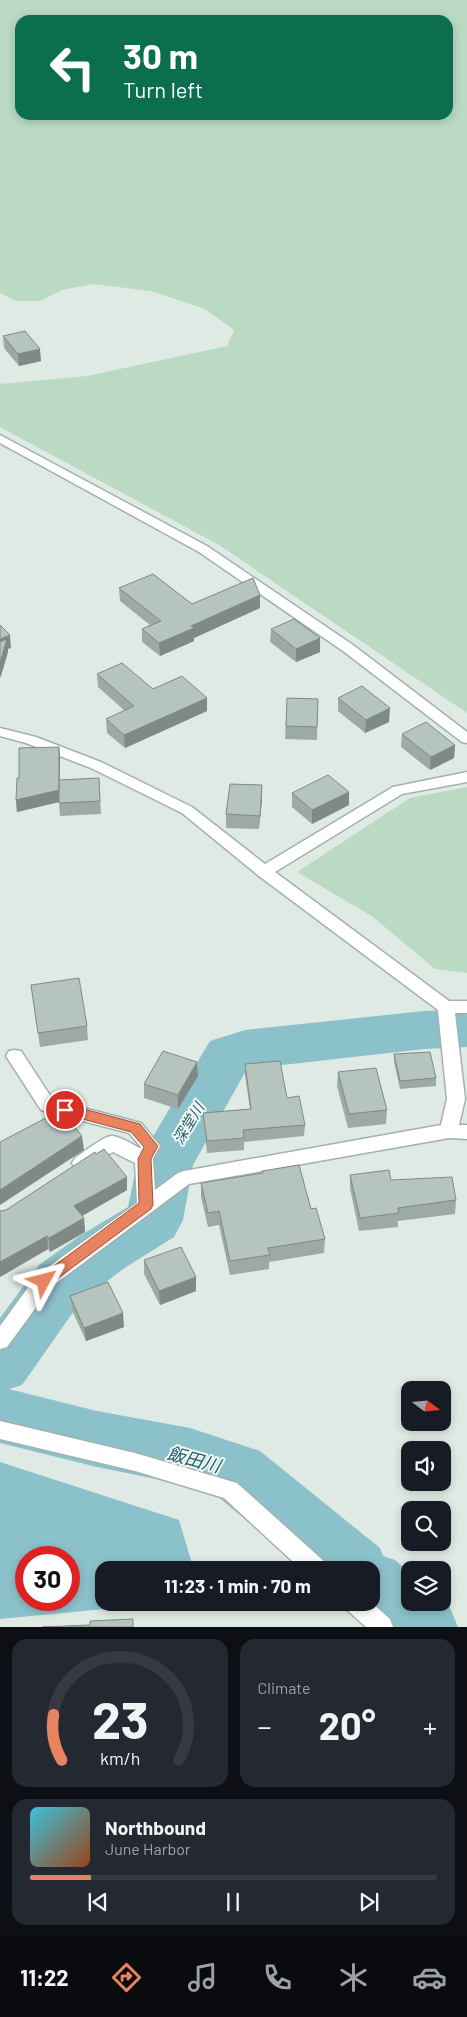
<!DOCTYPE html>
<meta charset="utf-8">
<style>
:root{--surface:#171b24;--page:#242831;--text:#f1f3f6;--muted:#9ea1a6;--line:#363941;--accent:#e88360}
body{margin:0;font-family:Barlow,"Noto Sans JP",sans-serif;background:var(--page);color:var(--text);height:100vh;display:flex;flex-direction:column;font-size:19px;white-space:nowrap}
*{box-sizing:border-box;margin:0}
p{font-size:16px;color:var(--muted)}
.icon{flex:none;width:28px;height:28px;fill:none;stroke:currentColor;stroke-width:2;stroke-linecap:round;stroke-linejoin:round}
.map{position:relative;height:1627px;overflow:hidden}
.sheet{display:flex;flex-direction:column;gap:12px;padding:12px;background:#0d0f14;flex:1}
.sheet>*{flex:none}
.guide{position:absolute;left:15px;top:15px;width:438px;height:105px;border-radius:15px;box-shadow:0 2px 8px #0003;background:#0b6e4f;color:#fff;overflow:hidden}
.needle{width:32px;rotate:106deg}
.buttons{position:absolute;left:401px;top:1381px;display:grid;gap:10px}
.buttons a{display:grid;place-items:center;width:50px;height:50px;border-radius:10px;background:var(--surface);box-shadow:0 2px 8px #0003;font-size:25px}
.speed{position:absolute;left:15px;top:1546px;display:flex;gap:10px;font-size:25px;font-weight:700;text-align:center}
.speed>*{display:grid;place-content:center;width:65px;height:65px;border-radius:50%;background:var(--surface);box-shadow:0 2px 8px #0003;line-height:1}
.speed .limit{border:8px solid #d22;background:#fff;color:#111}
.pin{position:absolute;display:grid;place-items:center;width:42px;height:42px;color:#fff;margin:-21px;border:2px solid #fff;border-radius:50%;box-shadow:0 1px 5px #0007}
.me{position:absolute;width:55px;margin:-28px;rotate:52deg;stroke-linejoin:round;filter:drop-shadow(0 0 4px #0008)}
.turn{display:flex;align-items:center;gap:18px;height:105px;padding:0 25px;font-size:22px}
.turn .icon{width:65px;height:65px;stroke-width:2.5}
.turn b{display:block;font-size:35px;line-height:42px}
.big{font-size:38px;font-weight:700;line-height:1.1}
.sheet .widget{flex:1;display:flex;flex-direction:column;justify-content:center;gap:8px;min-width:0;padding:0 18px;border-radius:15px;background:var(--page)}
.sheet .dial{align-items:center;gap:0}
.dial svg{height:130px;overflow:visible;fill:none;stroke:var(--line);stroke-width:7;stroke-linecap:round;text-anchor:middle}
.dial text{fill:var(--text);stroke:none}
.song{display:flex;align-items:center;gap:15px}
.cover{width:60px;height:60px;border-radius:8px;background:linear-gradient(135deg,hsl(190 70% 55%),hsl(20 70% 35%))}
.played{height:5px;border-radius:2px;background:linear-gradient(90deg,var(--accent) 15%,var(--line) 15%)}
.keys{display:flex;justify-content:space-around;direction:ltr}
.heat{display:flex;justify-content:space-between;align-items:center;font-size:28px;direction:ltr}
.sheet .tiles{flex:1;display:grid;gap:12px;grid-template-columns:1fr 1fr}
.widget:last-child{grid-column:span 2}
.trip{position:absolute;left:95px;top:1561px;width:285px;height:50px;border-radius:15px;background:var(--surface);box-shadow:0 2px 8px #0003;font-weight:700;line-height:50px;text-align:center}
.tab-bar{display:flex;height:80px;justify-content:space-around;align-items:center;background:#090b0e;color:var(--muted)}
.tab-bar .icon{width:35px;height:35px}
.tab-bar .current{color:var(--accent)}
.tab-bar b{font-size:22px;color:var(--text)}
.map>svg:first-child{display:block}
.green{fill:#badac3;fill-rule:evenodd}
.water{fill:#8bc1cb;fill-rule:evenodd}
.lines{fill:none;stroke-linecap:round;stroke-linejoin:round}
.river{fill:#8bc1cb;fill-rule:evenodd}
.service-casing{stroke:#a3b1ac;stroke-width:3}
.minor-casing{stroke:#a3b1ac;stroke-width:3}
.tertiary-casing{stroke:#a3b1ac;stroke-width:3}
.service{fill:#fff;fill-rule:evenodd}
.minor{fill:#fff;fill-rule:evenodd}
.tertiary{fill:#fff;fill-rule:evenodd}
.wall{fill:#9da9a3}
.shaded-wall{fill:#7f8985}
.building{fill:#b6c4be;stroke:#7f8985}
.route{fill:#e88360;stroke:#97553e}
.labels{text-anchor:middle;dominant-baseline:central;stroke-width:4;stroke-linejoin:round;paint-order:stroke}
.water-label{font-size:15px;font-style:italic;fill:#216270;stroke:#f0f7f3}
.near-water-label{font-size:18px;font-style:italic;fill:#216270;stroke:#f0f7f3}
</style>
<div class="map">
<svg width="467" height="1627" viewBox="0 0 467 1627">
<rect width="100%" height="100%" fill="#e0eae5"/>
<!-- green -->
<path class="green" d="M 0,0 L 467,0 L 467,713 L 219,545 L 0,427 L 0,384 L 87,376 L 227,346 L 234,330 L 205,309 L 151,291 L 93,284 L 62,290 L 40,301 L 16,301 L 0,293 ZM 20,20 L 448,20 L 448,115 L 20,115 Z
M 467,787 L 467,973 L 435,969 L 373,917 L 297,872 L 410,798 Z"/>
<!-- water -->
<path class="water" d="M 0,1462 L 179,1520 L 194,1570 L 104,1570 L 104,1602 L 167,1603 L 0,1619 ZM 26,1558 L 69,1558 L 69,1600 L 26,1600 Z"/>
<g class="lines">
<!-- river -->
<path class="river" d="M 467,1009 L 467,1047 L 424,1049 L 247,1069 L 193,1165 L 183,1220 L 174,1237 L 123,1269 L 81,1301 L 22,1385 L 9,1389 L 97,1411 L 190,1428 L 260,1451 L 380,1548 L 383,1556 L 395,1560 L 410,1573 L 410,1602 L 442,1602 L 442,1599 L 448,1603 L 458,1627 L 372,1627 L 346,1602 L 371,1602 L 371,1570 L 306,1570 L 216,1495 L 190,1486 L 97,1467 L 0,1443 L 0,1318 L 39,1265 L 81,1235 L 128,1207 L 137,1163 L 210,1041 L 245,1030 L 424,1011 Z"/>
<defs>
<path id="service" d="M 15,1050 L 21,1051 L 53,1100 L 141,1123 L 160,1146 L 150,1164 L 144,1166 L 138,1164 L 135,1159 L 141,1147 L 129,1133 L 41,1110 L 6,1056 L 9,1051 Z"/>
<path id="minor" d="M 0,728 L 36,737 L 101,762 L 192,807 L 265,864 L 393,787 L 467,772 L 467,782 L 402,794 L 275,872 L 449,1001 L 467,1001 L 467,1013 L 455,1013 L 465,1099 L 459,1125 L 467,1125 L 467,1139 L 449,1138 L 189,1184 L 51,1287 L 7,1347 L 0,1349 L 0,1326 L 37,1275 L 137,1203 L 135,1163 L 113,1152 L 81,1170 L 75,1168 L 72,1163 L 75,1158 C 83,1153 104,1135 113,1136 C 125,1138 140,1149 150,1154 L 153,1159 L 155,1190 L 178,1173 L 184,1171 L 441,1125 L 447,1099 L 438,1010 L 259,876 L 182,813 L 91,768 L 26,743 L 0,736 Z
M 0,1421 L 135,1453 L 237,1483 L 326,1563 L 329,1570 L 302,1570 L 224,1498 L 135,1471 L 0,1439 Z
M 343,1602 L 371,1602 L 390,1619 L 393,1627 L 366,1627 L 346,1609 Z"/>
<path id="tertiary" d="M 0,435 L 207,546 L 353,645 L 467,732 L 467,743 L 462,742 L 343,651 L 199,552 L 0,443 Z"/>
</defs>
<!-- service casing -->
<use href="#service" class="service-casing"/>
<!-- minor casing -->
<use href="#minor" class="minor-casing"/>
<!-- tertiary casing -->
<use href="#tertiary" class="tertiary-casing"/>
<!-- service -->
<use href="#service" class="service"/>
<!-- minor -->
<use href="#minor" class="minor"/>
<!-- tertiary -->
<use href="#tertiary" class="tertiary"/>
</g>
<!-- wall -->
<path class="wall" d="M 3,336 L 41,361 L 19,366 L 4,348 Z
M 119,588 L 192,604 L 260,595 L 260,608 L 194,638 L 194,641 L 160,656 L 142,642 L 142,629 L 150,625 L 120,601 Z
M 271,629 L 320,652 L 296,662 L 270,642 Z
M 97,674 L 153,689 L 207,698 L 207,711 L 125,748 L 107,733 L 106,719 L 125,711 L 98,687 Z
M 287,698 L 318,699 L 317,740 L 285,739 Z
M 338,698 L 389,722 L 365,733 L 338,711 Z
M 402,734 L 455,745 L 454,758 L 430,770 L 401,747 Z
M 59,747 L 60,758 L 60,780 L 99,778 L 101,814 L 60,816 L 59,802 L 17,812 L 16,800 L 19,778 Z
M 262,785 L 262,799 L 259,829 L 226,828 L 226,814 Z
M 349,792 L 349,805 L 312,824 L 292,807 L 292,793 Z
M 31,985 L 87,1026 L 88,1040 L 40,1047 Z
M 394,1054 L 436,1078 L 436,1086 L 400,1089 L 394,1062 Z
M 245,1064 L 287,1098 L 305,1125 L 304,1136 L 244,1142 L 244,1150 L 207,1153 L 204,1124 L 203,1113 L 250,1109 L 245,1075 Z
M 338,1072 L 387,1110 L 386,1124 L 348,1128 L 337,1086 Z
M 198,1076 L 178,1109 L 144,1098 L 144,1084 Z
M 96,1154 L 127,1177 L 127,1190 L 82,1216 L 84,1218 L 85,1232 L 50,1252 L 48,1249 L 0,1277 L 0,1211 L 6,1210 Z
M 262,1171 L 311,1209 L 325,1239 L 324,1253 L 269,1262 L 269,1269 L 230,1275 L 219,1225 L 208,1227 L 201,1197 L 201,1183 L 262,1174 Z
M 350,1175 L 391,1180 L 456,1200 L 455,1214 L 398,1221 L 398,1227 L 359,1231 L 350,1188 Z
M 144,1260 L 196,1291 L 160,1305 L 144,1274 Z
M 70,1296 L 124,1327 L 86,1341 L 72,1310 Z"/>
<!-- shaded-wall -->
<path class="shaded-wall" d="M 40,349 L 41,361 L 19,366 L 18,354 Z
M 260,595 L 260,608 L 194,638 L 194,641 L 160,656 L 159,643 L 191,626 Z
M 10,635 L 11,648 L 8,649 L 8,652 L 1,676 L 0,677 L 0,639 Z
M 320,638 L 320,652 L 296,662 L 296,649 Z
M 207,698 L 207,711 L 125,748 L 124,735 Z
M 390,708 L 389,722 L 365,733 L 366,720 Z
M 455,745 L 454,758 L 430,770 L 431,757 Z
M 59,747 L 60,758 L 59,802 L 17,812 L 16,800 Z
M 262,785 L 262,799 L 259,829 L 260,816 Z
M 349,792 L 349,805 L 312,824 L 312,810 Z
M 197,1062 L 198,1076 L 178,1109 L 178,1095 Z
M 82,1136 L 84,1150 L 0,1205 L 0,1190 Z
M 127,1177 L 127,1190 L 75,1220 L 74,1206 Z
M 84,1218 L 85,1232 L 50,1252 L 49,1238 Z
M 47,1236 L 48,1249 L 0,1277 L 0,1262 Z
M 196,1277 L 196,1291 L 160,1305 L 159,1291 Z
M 123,1313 L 124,1327 L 86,1341 L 84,1328 Z"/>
<!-- building -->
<path class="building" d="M 25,331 L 40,349 L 18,354 L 3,336 Z
M 153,574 L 192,604 L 253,578 L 260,595 L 191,626 L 194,628 L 159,643 L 142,629 L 161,621 L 119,588 Z
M 294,619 L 320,638 L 296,649 L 271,629 Z
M 0,625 L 10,635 L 0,639 Z
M 7,639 L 0,663 L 0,642 Z
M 122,663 L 153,689 L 182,676 L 207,698 L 124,735 L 106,719 L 134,706 L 97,674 Z
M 362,686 L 390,708 L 366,720 L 338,698 Z
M 287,698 L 318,699 L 317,727 L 286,726 Z
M 426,722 L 455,745 L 431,757 L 402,734 Z
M 59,747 L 59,790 L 16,800 L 17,778 L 19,778 L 19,748 Z
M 328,775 L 349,792 L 312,810 L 292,793 Z
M 99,778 L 100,801 L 59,803 L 59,780 Z
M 230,784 L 262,785 L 260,816 L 226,814 Z
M 79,978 L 87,1026 L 38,1033 L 31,985 Z
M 163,1051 L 197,1062 L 178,1095 L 144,1084 Z
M 430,1052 L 436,1078 L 400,1081 L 394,1054 Z
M 280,1061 L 287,1098 L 299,1096 L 305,1125 L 243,1130 L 244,1138 L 207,1141 L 203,1113 L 251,1109 L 245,1064 Z
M 376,1068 L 387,1110 L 349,1114 L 338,1072 Z
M 61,1110 L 82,1136 L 0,1190 L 0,1142 Z
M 104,1149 L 127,1177 L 74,1206 L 84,1218 L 49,1238 L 47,1236 L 0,1262 L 0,1211 L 6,1210 L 95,1152 L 96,1154 Z
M 299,1165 L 311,1209 L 316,1208 L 325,1239 L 268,1248 L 270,1255 L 230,1261 L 219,1211 L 208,1213 L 201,1183 L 263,1173 L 262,1171 Z
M 389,1170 L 391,1180 L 452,1177 L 456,1200 L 398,1208 L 399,1213 L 360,1218 L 350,1175 Z
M 181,1247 L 196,1277 L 159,1291 L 144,1260 Z
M 108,1282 L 123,1313 L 84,1328 L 70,1296 Z
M 133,1619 L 133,1627 L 42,1627 L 90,1625 L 90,1621 Z"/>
<!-- route -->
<path class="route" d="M 65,1104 L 140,1124 L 158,1146 L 151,1159 L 153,1205 L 151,1209 L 49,1285 L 44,1287 L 39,1285 L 36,1281 L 39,1277 L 139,1203 L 138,1159 L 144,1147 L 131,1132 L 60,1113 L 58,1110 L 60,1106 Z"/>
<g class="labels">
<!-- water labels -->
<g class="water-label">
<text transform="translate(188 1123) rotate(-59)">深堂川</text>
</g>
<!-- near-water labels -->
<g class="near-water-label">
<text transform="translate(194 1459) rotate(15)">飯田川</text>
</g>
</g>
</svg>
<div class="buttons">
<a><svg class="needle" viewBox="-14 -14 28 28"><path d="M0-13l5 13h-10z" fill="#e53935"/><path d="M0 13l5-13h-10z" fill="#9ea1a6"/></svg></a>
<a><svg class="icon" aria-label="sound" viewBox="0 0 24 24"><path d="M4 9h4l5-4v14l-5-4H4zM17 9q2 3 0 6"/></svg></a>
<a><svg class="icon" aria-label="search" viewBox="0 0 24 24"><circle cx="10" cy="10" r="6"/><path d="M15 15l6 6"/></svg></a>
<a><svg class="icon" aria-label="layers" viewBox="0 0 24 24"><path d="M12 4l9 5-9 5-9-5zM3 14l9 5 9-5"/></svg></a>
</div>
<div class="speed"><div class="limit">30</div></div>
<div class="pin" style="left:65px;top:1110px;background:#d93025"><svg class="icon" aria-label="arrive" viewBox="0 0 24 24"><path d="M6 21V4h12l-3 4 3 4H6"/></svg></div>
<svg class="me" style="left:44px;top:1281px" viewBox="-20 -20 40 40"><path d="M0-17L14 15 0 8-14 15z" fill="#e88360" stroke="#fff" stroke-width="4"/></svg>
<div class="trip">11:23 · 1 min · 70 m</div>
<div class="guide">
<div class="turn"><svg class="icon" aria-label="left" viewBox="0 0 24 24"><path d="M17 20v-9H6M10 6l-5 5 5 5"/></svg><div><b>30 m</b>Turn left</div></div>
</div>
</div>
<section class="sheet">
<div class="tiles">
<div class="widget dial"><svg viewBox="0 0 100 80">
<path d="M14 69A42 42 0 1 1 86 69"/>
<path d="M14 69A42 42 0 0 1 9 41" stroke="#e88360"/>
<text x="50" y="56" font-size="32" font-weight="700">23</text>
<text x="50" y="72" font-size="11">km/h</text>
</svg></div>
<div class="widget"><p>Climate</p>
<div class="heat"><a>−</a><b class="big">20°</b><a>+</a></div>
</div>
<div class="widget">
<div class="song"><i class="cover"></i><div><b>Northbound</b><p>June Harbor</p></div></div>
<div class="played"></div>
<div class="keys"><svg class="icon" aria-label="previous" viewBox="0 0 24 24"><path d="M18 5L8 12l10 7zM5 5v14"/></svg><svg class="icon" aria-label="pause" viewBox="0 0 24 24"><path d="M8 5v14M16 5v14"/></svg><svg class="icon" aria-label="next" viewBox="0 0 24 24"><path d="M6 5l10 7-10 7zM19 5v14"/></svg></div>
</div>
</div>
</section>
<nav class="tab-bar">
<b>11:22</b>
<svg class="icon current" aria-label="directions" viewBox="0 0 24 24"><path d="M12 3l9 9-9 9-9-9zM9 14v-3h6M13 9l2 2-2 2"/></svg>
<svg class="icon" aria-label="music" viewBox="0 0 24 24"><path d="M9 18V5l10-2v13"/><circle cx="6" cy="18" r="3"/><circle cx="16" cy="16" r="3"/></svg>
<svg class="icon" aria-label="phone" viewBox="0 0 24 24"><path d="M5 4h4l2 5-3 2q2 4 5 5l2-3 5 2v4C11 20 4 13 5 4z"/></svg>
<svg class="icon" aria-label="climate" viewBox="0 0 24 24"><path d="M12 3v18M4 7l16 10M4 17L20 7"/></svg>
<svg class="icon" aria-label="car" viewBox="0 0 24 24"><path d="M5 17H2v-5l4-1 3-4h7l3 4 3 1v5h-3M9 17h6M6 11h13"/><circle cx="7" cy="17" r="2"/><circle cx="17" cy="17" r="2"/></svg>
</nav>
